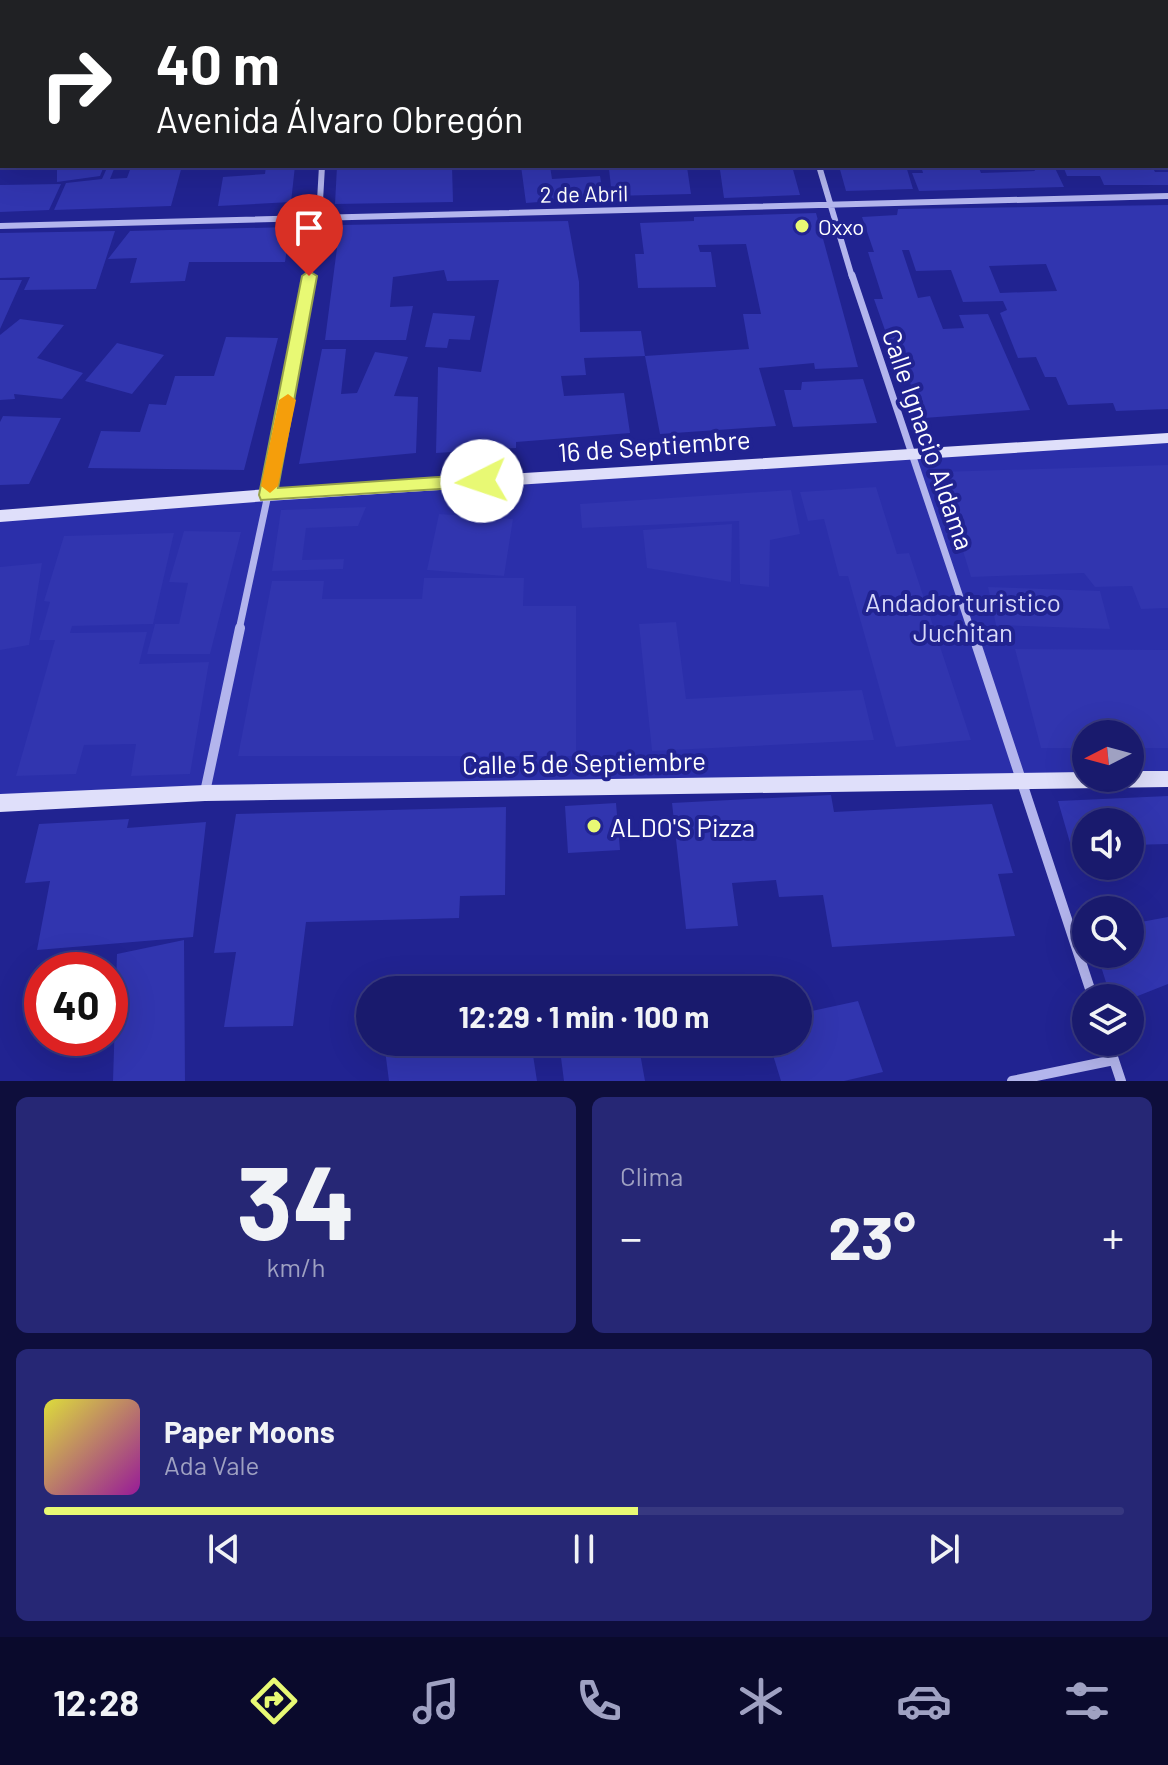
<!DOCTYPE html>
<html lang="es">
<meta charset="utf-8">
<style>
:root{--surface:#191a6d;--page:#262775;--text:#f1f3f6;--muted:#9fa1c2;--line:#373880;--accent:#e8f974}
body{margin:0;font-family:Barlow,sans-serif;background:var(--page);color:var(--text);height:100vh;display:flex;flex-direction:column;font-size:30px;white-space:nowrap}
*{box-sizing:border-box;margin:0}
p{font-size:26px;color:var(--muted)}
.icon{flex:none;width:44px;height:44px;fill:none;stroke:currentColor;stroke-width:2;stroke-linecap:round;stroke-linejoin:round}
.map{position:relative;height:1081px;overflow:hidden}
.side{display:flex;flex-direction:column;gap:16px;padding:16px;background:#0e0e3c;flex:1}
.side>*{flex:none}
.hud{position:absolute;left:0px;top:0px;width:1168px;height:168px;box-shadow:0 8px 32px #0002,0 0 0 2px var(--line);background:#202124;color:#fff;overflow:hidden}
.needle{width:52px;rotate:264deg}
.fabs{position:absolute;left:1072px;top:720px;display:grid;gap:16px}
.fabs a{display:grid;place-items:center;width:72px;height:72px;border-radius:50%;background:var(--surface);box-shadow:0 8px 32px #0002,0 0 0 2px var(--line);font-size:40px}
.speed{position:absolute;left:24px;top:952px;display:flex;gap:16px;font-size:40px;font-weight:700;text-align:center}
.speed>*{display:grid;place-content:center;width:104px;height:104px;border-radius:50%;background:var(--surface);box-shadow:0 8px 32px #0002,0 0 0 2px var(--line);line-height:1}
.speed .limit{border:12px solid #d22;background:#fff;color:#111}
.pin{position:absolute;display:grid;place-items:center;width:68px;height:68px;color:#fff;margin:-82px -34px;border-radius:50% 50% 50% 0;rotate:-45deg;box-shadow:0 0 8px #0007}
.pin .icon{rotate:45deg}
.me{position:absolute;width:88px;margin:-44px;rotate:266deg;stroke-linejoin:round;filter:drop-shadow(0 0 6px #0008)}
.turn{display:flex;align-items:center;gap:28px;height:168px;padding:0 24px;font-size:36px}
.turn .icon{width:104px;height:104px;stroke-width:2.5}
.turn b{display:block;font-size:56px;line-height:68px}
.big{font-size:60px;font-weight:700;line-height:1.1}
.side .card{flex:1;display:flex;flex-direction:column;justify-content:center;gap:12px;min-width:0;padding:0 28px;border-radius:12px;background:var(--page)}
.side .dial{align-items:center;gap:0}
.dial b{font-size:104px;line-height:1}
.song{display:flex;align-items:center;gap:24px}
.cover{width:96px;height:96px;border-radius:12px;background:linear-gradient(135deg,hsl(60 70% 55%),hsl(300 70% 35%))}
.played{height:8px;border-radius:4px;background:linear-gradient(90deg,var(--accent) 55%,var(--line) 55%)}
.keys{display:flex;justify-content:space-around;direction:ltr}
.heat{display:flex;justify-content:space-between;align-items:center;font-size:44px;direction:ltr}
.side .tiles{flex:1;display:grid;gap:16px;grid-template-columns:1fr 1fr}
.card:last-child{grid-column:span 2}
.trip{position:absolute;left:356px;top:976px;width:456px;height:80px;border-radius:40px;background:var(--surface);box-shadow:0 8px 32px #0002,0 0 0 2px var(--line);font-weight:700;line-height:80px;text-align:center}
.tabs{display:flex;height:128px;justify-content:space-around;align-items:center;background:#0a0a2c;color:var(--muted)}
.tabs .icon{width:56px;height:56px}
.tabs .current{color:var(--accent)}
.tabs b{font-size:36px;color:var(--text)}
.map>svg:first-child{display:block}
.green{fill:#2b2faa;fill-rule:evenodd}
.building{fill:#3135af;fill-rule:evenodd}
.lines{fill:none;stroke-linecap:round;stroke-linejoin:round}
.street-far2{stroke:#b3b5ed;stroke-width:6}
.street-far1{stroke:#b3b5ed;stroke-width:7}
.street{stroke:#b3b5ed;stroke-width:10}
.secondary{fill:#dfdffa;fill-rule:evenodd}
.route{fill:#e8f974;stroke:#97a24b;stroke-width:2}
.slow{fill:#f59e0b}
.poi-dot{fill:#e8f974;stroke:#212391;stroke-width:3}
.labels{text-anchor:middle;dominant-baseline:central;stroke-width:8;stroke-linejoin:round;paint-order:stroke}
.far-street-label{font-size:22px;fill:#fff;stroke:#212391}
.far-poi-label{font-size:22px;fill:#fff;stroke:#212391;text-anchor:start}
.street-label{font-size:26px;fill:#fff;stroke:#212391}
.park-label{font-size:26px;fill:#d8d9f9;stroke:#212391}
.poi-label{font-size:26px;fill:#fff;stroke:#212391;text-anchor:start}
</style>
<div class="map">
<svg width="1168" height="1081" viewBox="0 0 1168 1081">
<rect width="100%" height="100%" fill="#212391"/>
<!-- green -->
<path class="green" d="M 1168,438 L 1168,779 L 0,803 L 0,516 ZM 1086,734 L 1130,734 L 1130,778 L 1086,778 Z"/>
<!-- building -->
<path class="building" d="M 57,166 L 104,166 L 100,176 L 57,182 Z
M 182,166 L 171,206 L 54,210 L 66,183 L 102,179 L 106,170 L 114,169 L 110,179 L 127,178 L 131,167 Z
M 266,166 L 295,166 L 291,202 L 218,206 L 223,177 L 265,174 Z
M 337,166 L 452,166 L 453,202 L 335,204 Z
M 521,166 L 550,166 L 552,179 L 600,176 L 604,197 L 526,203 Z
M 744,166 L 792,166 L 800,195 L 724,198 L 720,170 L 746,169 Z
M 839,166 L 906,166 L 913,189 L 846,191 Z
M 921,166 L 978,166 L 981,173 L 1035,171 L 1032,166 L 1054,166 L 1064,187 L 919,191 L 912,173 L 923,173 Z
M 1063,166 L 1152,166 L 1155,172 L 1168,172 L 1168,185 L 1104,185 L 1100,176 L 1067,176 Z
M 687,167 L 691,194 L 612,196 L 609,169 Z
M 61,184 L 49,210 L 0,212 L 0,185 Z
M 1168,205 L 1168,409 L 1116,411 L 1113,403 L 1068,405 L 1056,377 L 1045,377 L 1036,357 L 1018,358 L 1000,313 L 1007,310 L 1003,301 L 963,302 L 951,270 L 916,271 L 909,250 L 902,250 L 918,298 L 930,296 L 943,329 L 964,328 L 959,315 L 988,314 L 1030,410 L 924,418 L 905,370 L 899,370 L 874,299 L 883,299 L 868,252 L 874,252 L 862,217 L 897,215 L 898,209 ZM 1046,264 L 1057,291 L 1000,293 L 989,266 Z
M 816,213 L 858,367 L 815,369 L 814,363 L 759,368 L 776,426 L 660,434 L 645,356 L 749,349 L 743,314 L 761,314 L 746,244 L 698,245 L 700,252 L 711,252 L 716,287 L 638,288 L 635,254 L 644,254 L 640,223 L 694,221 L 694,217 Z
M 568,221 L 579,282 L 580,332 L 641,331 L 645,356 L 584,358 L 586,375 L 561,376 L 564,396 L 624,393 L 630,433 L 516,442 L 516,448 L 436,453 L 438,367 L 481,372 L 499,280 L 447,281 L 444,270 L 393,277 L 390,307 L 413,306 L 406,340 L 325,340 L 340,225 Z
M 290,227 L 285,262 L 189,262 L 185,281 L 130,283 L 137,258 L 108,259 L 130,231 Z
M 115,231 L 96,289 L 24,290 L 30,277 L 0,278 L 0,233 Z
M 0,280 L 22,280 L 0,329 Z
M 433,313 L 475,316 L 470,340 L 449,339 L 447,348 L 425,347 Z
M 20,319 L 64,325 L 37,358 L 83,373 L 62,399 L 14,394 L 15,399 L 0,400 L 0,335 Z
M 226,337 L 278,338 L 244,470 L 88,468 L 101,431 L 140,432 L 149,404 L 166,405 L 175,376 L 214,376 Z
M 117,343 L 164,355 L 132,394 L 85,381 Z
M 322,349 L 346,349 L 341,394 L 357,393 L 375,352 L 408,357 L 394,396 L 418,397 L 416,453 L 299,464 Z
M 863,379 L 877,423 L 793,427 L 784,390 L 801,390 L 802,382 Z
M 3,416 L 61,418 L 29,484 L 0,485 L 0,422 Z
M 1168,465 L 1168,608 L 1141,609 L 1132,586 L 1095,587 L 1084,573 L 971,577 L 939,472 Z
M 876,487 L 897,554 L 909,553 L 971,740 L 896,747 L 848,576 L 839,576 L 824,519 L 808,521 L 800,492 Z
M 791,490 L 800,534 L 770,540 L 769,587 L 740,584 L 739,521 L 582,528 L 580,504 Z
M 366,507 L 358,526 L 306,528 L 302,560 L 344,559 L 343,569 L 272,571 L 281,510 Z
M 439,514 L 513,519 L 504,576 L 427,570 Z
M 732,524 L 731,582 L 647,568 L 643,530 Z
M 184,531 L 241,532 L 210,654 L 147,654 L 155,624 L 179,624 L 188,583 L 169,582 Z
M 174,533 L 153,624 L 72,626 L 70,633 L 147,632 L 139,664 L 209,662 L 190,774 L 131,776 L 136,744 L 84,745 L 76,774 L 16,776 L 55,640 L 39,640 L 50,602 L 44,601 L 64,536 Z
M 42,563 L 29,645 L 0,650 L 0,567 Z
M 424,578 L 524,578 L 523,606 L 576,606 L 576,756 L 238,756 L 272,581 L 324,581 L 322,599 L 422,599 Z
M 988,587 L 1100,591 L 1110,629 L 996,625 Z
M 676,622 L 686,699 L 862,690 L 874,740 L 652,751 L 639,624 Z
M 1015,649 L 1168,650 L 1168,748 L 1130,748 L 1130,734 L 1086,734 L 1086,748 L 1041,748 Z
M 831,795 L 834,812 L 992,804 L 1013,873 L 998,874 L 1015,936 L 832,947 L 823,895 L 779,897 L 776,880 L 732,883 L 738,926 L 686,929 L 672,803 Z
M 1168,796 L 1168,844 L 1130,845 L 1130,822 L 1086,822 L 1086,846 L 1071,846 L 1058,801 Z
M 616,803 L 620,850 L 568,853 L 565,806 Z
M 506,807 L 505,895 L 460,896 L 459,918 L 306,922 L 293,1026 L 224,1027 L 236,952 L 214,953 L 236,814 Z
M 129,819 L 127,828 L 206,822 L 193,937 L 37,950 L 50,881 L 25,883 L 39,824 Z
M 1168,917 L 1168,984 L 1130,999 L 1111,998 L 1097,954 L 1130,954 L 1130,924 Z
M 184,940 L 185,1081 L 113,1081 L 117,954 Z
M 627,976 L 629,990 L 552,990 L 552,987 Z
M 858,1001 L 883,1072 L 844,1081 L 781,1081 L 769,1042 L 798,1042 L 798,1014 Z
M 384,1042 L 531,1042 L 537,1081 L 389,1081 Z
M 559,1042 L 638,1042 L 645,1081 L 564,1081 Z"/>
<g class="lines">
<!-- street-far2 -->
<path class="street-far2" d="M 86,2 L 110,0
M 1166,4 L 1168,7
M 819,166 L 852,277
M 0,226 L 1168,196
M 309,277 L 319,218 L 322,166"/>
<!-- street-far1 -->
<path class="street-far1" d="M 852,275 L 971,630
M 239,630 L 284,420 L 309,275"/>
<!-- street -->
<path class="street" d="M 971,628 L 1093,998
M 205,792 L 240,628
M 1108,1042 L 1121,1081
M 1012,1081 L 1114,1060"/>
<!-- secondary -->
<path class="secondary" d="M 1168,433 L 1168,443 L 268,501 L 0,522 L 0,510 L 268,489 Z
M 1130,771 L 1168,771 L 1168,787 L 205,801 L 0,812 L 0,794 L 205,785 L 1086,772 L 1086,778 L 1130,778 Z"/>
</g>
<!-- route -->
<path class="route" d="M 309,271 L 317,276 L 278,488 L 482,474 L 491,481 L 489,486 L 261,500 L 259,495 L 302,276 Z"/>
<!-- slow -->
<path class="slow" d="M 288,394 L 296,400 L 278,486 L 270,493 L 261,486 L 279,400 Z"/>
<!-- markers -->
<g class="poi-dot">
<circle cx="802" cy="226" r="8"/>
<circle cx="594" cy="826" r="8"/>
</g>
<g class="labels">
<!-- far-street labels -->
<g class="far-street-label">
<text transform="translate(584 193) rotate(-1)">2 de Abril</text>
</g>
<!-- far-poi labels -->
<g class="far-poi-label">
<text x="818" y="226">Oxxo</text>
</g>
<!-- street labels -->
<g class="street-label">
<text transform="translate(929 439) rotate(71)">Calle Ignacio Aldama</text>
<text transform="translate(654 445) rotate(-4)">16 de Septiembre</text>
<text transform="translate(584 762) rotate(-1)">Calle 5 de Septiembre</text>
</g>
<!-- park labels -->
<g class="park-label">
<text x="963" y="601">Andador turistico<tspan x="963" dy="30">Juchitan</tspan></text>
</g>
<!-- poi labels -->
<g class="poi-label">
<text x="610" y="826">ALDO'S Pizza</text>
</g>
</g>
</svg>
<div class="fabs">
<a><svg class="needle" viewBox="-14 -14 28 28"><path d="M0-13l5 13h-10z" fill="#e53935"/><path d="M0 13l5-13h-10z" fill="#9fa1c2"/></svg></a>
<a><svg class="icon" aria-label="sound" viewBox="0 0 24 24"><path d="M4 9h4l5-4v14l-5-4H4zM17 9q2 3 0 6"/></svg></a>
<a><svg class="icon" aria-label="search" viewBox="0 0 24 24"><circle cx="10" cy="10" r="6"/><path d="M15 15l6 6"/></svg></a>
<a><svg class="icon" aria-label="layers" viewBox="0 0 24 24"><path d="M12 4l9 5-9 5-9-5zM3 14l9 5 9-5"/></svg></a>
</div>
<div class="speed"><div class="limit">40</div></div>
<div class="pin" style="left:309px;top:276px;background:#d93025"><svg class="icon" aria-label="arrive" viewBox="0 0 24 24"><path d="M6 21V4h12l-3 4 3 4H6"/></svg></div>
<svg class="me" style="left:482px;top:481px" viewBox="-20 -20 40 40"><circle r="19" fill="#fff"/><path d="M0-13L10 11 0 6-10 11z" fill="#e8f974"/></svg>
<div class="trip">12:29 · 1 min · 100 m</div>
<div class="hud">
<div class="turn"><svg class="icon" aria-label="right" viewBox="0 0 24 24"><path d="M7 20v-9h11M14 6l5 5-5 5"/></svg><div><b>40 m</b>Avenida Álvaro Obregón</div></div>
</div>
</div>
<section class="side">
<div class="tiles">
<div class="card dial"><b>34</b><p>km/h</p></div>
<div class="card"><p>Clima</p>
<div class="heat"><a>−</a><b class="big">23°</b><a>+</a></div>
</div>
<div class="card">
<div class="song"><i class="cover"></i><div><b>Paper Moons</b><p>Ada Vale</p></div></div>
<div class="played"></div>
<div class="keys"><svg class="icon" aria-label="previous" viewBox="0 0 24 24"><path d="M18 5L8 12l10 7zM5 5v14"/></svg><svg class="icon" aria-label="pause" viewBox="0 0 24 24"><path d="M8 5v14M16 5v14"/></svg><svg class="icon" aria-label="next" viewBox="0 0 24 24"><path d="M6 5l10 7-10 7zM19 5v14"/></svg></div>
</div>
</div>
</section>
<nav class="tabs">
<b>12:28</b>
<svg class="icon current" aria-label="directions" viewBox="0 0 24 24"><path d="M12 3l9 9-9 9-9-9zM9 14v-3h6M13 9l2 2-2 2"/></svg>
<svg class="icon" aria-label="music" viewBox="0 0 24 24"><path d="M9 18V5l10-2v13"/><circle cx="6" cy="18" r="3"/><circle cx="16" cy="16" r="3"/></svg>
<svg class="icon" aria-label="phone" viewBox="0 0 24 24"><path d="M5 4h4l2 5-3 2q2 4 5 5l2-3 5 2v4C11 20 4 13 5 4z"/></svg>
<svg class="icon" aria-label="climate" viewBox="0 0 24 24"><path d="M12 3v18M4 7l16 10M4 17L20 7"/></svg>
<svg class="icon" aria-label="car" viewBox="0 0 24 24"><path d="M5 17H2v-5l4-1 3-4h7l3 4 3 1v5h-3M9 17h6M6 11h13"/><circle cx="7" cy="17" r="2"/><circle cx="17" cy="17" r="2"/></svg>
<svg class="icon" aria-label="filters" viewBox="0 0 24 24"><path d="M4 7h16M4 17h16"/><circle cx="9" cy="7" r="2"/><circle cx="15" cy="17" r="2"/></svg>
</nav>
